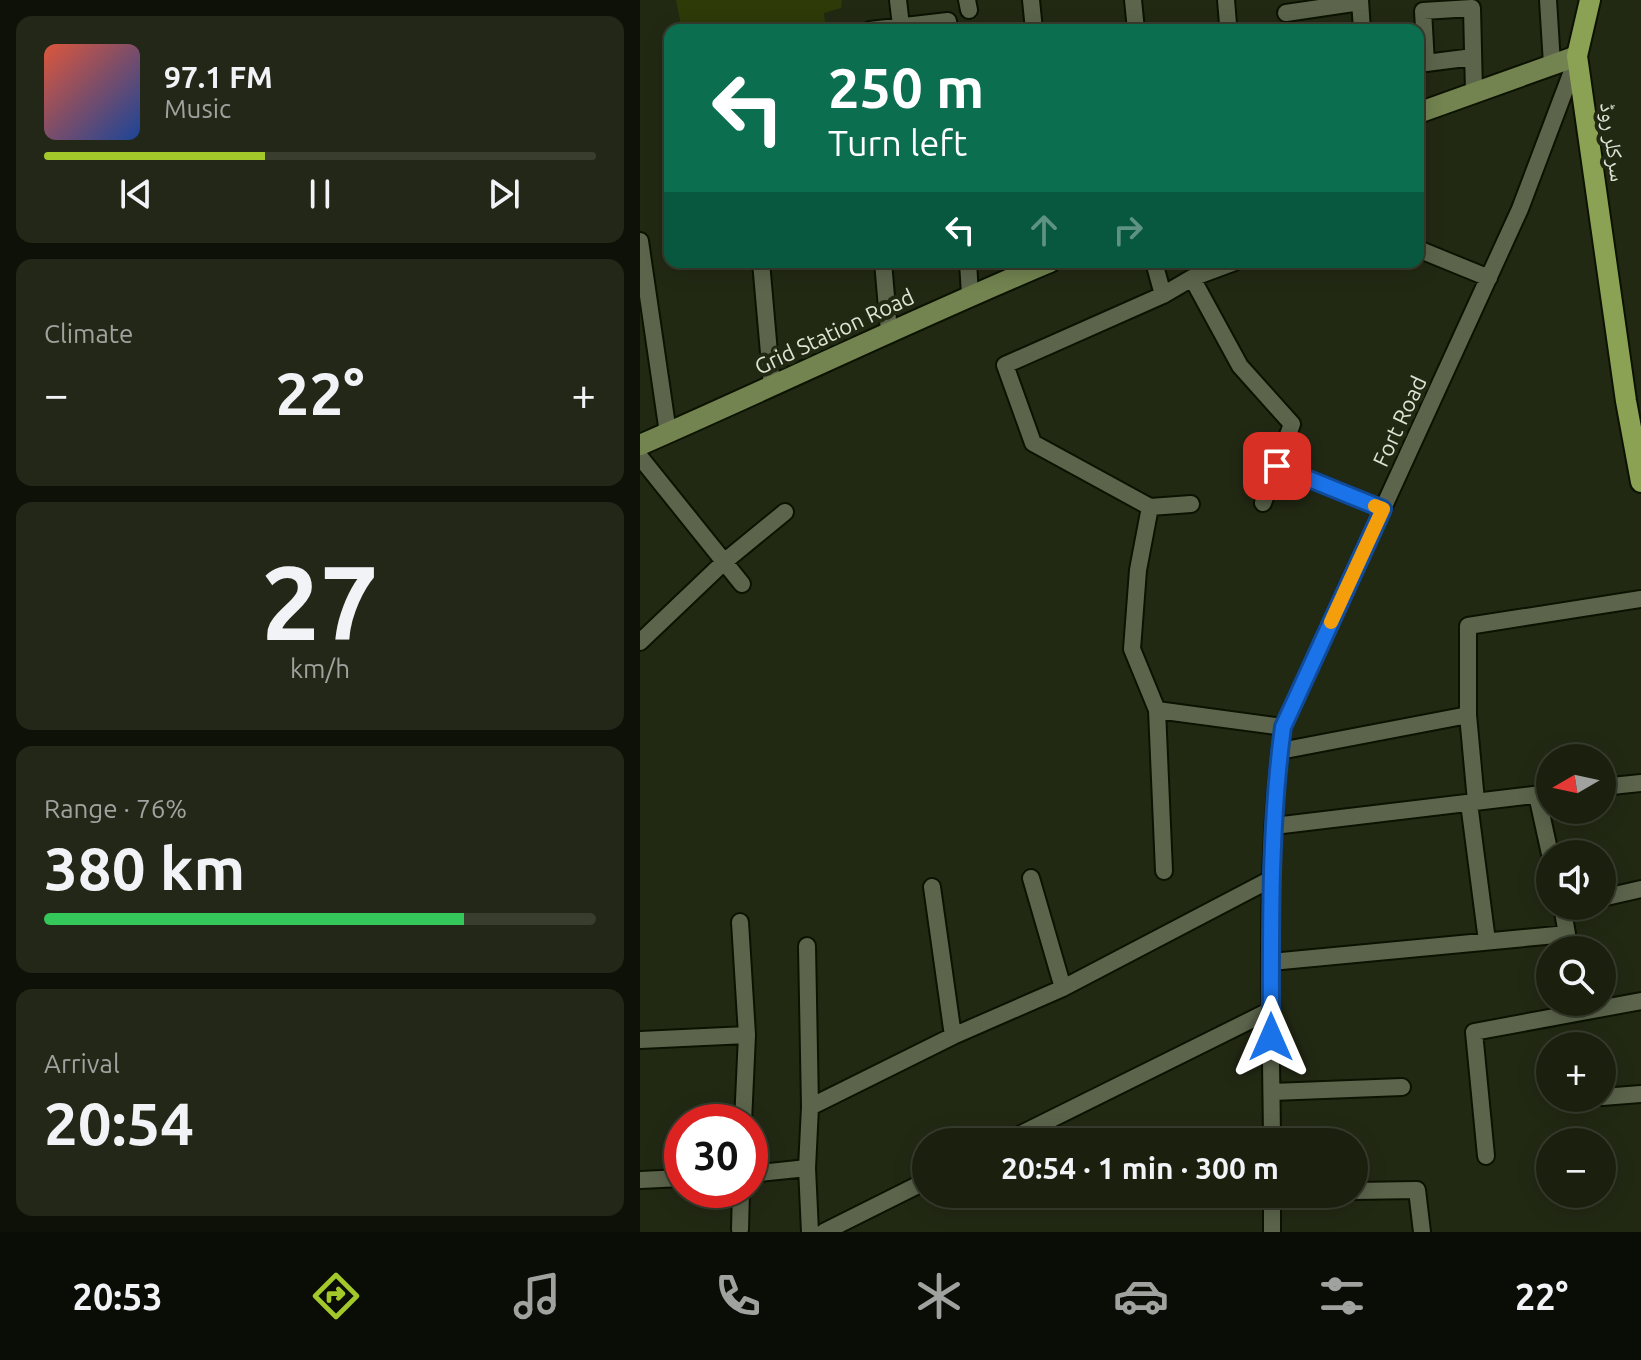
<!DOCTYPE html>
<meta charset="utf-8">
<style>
:root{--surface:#1a1f0e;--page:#232717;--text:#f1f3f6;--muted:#9fa29e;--line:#383d2e;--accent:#a2c929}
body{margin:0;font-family:Ubuntu,"Noto Naskh Arabic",sans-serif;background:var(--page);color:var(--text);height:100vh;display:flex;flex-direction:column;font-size:30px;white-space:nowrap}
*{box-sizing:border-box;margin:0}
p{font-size:26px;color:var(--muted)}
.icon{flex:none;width:44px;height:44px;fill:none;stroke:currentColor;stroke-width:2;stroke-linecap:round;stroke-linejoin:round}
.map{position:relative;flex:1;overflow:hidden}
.details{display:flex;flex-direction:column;gap:16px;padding:16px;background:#0e1108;width:640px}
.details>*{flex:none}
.hud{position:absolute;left:24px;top:24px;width:760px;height:244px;border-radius:16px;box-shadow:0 4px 20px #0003,0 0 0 2px var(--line);background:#0b6e4f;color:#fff;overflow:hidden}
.needle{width:52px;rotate:261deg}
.buttons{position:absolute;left:896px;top:744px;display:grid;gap:16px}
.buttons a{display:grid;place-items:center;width:80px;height:80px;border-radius:50%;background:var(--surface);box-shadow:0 4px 20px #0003,0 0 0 2px var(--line);font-size:40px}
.speed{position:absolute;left:24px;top:1104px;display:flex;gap:16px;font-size:40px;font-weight:700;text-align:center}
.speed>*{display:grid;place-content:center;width:104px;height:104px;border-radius:50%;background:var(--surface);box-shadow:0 4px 20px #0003,0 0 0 2px var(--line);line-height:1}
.speed .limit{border:12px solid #d22;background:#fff;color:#111}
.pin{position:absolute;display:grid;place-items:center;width:68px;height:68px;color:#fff;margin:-34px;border-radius:16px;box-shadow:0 4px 12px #0006}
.me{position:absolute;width:88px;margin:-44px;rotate:0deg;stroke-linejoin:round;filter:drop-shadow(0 0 6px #0008)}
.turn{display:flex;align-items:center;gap:28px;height:168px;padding:0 32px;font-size:36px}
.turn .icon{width:104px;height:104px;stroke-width:2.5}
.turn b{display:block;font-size:56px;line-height:68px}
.lanes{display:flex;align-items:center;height:76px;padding:0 32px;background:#0003;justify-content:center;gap:40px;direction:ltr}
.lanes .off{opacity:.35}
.big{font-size:60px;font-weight:700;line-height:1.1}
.details .widget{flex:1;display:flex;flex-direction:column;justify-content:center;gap:12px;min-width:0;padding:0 28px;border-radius:16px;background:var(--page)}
.details .dial{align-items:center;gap:0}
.dial b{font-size:104px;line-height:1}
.song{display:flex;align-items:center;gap:24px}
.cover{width:96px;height:96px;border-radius:12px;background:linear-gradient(135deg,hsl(10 70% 55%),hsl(220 70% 35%))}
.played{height:8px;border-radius:4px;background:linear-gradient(90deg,var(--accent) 40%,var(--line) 40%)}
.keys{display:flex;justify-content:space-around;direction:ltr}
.heat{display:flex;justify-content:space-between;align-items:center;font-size:44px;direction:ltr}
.charge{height:12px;border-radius:6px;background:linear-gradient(90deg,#34c759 76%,var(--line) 0)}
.trip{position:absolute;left:272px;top:1128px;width:456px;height:80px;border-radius:40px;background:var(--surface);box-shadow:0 4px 20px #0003,0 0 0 2px var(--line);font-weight:700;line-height:80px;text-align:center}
.tabs{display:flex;height:128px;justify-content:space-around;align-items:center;background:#0a0c06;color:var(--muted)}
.tabs .icon{width:56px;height:56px}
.tabs .current{color:var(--accent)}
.tabs b{font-size:36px;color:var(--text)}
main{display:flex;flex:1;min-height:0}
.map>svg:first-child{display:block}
.green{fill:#2e3a08}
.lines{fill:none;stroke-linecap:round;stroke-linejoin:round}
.street-casing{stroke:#0c1200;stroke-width:20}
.secondary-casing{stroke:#0c1200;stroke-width:24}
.primary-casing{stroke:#0c1200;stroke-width:24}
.street{stroke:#5c654c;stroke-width:16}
.secondary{stroke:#738450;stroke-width:20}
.primary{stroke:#8ba255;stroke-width:20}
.route-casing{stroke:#114b97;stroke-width:20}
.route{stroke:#1a73e8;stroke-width:14}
.slow{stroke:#f59e0b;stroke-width:14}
.labels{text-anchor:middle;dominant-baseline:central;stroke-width:8;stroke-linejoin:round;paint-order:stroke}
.street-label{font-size:22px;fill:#dee4d5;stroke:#222913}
</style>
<main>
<section class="details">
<div class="widget">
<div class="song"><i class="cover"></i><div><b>97.1 FM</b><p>Music</p></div></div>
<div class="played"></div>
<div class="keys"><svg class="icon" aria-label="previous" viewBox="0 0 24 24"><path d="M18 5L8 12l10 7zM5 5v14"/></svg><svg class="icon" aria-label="pause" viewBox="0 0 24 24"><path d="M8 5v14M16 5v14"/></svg><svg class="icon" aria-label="next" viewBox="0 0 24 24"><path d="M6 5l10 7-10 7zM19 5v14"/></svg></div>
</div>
<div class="widget"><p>Climate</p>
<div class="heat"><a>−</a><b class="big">22°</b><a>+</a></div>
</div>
<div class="widget dial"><b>27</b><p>km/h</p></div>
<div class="widget"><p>Range · 76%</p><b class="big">380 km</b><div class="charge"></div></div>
<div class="widget"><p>Arrival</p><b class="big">20:54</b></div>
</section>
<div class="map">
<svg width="1001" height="1232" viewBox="0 0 1001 1232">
<rect width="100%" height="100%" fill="#222913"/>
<!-- green -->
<path class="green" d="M 36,0 L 202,0 L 201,8 L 184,13 L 186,30 L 42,30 Z"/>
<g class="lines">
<defs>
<path id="street" d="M 258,0 L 261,26
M 327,0 L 329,10
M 391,0 L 394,30
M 493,0 L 496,30
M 586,0 L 588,24
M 720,0 L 722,30
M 908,0 L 912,64
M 646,13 L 720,2
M 230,30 L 308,21 L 309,30
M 833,57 L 786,63 L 783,11 L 832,8 L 834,92
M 0,241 L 28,433
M 778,249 L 849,278
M 121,262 L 132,387
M 243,262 L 249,331
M 328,262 L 330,295
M 514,262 L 523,295 L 365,365 L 393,443 L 510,507 L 551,504
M 552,278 L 595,262
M 523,295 L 552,278 L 600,366 L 652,424 L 623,503
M 0,457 L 102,584
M 637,466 L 743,509
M 510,507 L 498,570 L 492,649 L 517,710 L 643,727
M 0,642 L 84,562 L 145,512
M 517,710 L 524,871
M 640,751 L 828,715
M 962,787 L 1001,783
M 897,795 L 910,854
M 836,801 L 828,715 L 828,626 L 1001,599
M 829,803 L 847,941
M 634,826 L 910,793
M 391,878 L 423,988
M 292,887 L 313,1036
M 962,898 L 1001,889
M 100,922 L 107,1035 L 103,1122
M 167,946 L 170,1107
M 631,962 L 927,934 L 922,906
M 0,1040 L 107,1035
M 632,1092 L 762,1087
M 962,1097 L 1001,1094
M 942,1098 L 945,1098
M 365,1142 L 631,1010
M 632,1142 C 631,1004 624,864 643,727 L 880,209 L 937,58
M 846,1156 L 834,1032 L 1001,1001
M 167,1168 L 170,1232
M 110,1174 L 167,1168 L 170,1107 L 313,1036 L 423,988 L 631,879
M 0,1180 L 42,1178
M 714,1191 L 777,1190 L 782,1232
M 632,1194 L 632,1232
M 100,1229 L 101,1190
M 184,1232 L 286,1181"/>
<path id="secondary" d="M 778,113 L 937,56
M 0,445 C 137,385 272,320 410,262"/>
<path id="primary" d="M 950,0 L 937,56 L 986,401 L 1001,482"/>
</defs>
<!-- street casing -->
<use href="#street" class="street-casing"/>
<!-- secondary casing -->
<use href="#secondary" class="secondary-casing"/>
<!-- primary casing -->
<use href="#primary" class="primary-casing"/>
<!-- street -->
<use href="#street" class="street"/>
<!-- secondary -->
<use href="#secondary" class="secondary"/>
<!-- primary -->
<use href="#primary" class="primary"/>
</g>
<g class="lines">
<defs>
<path id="route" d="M 631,1037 C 631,934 629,830 643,727 L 743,509 L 637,466"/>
</defs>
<!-- route casing -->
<use href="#route" class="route-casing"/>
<!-- route -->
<use href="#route" class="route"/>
<!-- slow -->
<path class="slow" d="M 691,622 L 743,509 L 735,506"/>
</g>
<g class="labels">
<!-- street labels -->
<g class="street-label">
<text transform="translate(974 142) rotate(82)">سرکلر روڈ</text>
<text transform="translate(194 331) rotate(-25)">Grid Station Road</text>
<text transform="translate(759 421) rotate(-65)">Fort Road</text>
</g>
</g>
</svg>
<div class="buttons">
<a><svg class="needle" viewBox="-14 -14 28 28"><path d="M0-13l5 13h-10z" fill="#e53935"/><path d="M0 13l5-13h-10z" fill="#9fa29e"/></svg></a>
<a><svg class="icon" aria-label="sound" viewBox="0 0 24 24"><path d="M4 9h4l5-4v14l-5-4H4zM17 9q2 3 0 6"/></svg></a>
<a><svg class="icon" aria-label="search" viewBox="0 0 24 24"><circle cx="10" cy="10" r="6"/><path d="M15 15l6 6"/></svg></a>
<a>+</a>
<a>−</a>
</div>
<div class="speed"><div class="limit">30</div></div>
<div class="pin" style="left:637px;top:466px;background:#d93025"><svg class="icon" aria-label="arrive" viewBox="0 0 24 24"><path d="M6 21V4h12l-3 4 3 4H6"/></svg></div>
<svg class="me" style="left:631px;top:1037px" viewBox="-20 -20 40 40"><path d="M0-17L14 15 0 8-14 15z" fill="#1a73e8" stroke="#fff" stroke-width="4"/></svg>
<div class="trip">20:54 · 1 min · 300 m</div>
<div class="hud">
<div class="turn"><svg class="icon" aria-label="left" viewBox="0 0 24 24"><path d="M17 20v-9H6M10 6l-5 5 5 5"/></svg><div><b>250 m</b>Turn left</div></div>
<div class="lanes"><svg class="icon" aria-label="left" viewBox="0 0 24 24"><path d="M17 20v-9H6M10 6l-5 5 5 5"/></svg><svg class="icon off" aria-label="ahead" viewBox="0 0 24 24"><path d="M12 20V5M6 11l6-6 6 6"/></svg><svg class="icon off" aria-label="right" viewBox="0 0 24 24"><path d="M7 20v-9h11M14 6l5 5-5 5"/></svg></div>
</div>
</div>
</main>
<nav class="tabs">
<b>20:53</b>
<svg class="icon current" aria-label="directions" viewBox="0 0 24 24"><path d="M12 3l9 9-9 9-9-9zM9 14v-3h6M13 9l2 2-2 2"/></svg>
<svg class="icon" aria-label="music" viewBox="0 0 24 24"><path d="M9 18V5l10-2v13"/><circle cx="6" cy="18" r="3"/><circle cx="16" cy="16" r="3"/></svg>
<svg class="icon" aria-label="phone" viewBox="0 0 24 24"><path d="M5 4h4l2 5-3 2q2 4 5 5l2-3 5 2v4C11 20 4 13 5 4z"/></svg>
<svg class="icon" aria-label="climate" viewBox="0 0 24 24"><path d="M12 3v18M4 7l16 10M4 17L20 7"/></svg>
<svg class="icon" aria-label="car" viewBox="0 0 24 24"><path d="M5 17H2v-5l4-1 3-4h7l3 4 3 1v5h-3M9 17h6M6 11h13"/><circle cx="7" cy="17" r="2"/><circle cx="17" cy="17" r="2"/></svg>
<svg class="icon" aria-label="filters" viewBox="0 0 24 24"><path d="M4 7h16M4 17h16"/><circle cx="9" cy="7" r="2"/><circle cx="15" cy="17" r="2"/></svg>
<b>22°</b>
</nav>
